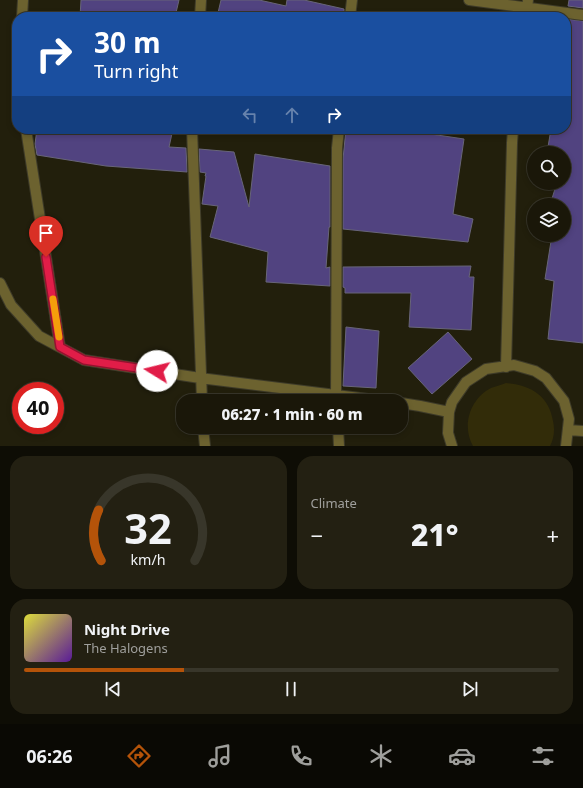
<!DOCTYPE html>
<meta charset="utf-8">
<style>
:root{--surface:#1a1709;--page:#232012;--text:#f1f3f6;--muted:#9f9f9c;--line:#38362a;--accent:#b45309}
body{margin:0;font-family:"Noto Sans",sans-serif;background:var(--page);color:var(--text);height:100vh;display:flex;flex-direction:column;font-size:15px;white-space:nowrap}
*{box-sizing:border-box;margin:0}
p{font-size:13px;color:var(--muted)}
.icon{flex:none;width:22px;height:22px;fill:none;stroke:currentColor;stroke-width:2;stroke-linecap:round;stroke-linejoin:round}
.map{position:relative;height:446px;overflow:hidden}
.sheet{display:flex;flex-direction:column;gap:10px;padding:10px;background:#0e0d05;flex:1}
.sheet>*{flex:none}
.banner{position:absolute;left:12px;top:12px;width:559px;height:122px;border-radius:16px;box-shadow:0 2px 6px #0003,0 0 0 1px var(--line);background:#1a4fa0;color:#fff;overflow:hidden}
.fabs{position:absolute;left:527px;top:146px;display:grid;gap:8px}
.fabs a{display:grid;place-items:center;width:44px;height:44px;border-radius:50%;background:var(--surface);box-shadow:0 2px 6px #0003,0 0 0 1px var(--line);font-size:20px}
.speed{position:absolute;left:12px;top:382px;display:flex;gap:8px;font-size:20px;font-weight:700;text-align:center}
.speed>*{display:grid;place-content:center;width:52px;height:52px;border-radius:50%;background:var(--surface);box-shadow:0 2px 6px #0003,0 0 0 1px var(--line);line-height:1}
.speed .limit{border:6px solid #d22;background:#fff;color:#111}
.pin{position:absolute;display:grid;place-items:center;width:34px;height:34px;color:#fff;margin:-41px -17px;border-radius:50% 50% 50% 0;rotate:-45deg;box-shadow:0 0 4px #0007}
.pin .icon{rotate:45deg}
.me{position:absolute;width:44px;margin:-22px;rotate:279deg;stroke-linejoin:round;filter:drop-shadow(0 0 3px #0008)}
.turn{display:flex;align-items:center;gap:14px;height:84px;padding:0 16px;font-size:18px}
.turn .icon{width:52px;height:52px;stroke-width:2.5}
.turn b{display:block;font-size:28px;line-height:34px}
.lanes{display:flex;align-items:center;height:38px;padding:0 16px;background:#0003;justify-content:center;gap:20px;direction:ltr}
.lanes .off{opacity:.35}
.big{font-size:30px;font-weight:800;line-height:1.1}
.sheet .card{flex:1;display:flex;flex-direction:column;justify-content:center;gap:6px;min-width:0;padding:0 14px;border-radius:16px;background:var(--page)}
.sheet .dial{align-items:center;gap:0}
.dial svg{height:104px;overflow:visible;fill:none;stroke:var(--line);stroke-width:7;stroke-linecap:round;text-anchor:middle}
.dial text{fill:var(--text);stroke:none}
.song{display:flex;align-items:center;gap:12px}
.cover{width:48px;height:48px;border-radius:6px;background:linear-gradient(135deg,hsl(60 70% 55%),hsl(270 70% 35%))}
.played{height:4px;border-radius:2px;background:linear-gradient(90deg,var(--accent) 30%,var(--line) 30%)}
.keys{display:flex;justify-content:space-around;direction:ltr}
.heat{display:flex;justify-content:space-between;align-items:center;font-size:22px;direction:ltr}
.sheet .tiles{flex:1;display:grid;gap:10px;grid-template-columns:1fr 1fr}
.card:last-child{grid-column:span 2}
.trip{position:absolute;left:176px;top:394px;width:232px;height:40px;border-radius:16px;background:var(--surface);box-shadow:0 2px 6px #0003,0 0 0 1px var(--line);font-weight:800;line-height:40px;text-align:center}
.tabs{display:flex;height:64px;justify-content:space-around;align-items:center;background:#0a0904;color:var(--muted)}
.tabs .icon{width:28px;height:28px}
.tabs .active{color:var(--accent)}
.tabs b{font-size:18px;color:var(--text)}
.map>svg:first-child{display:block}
.green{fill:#322c09}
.building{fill:#514380;stroke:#686579}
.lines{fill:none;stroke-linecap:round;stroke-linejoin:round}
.minor-casing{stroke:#3e3b29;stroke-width:12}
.minor{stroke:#6c622f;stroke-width:10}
.route-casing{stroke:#92132f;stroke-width:10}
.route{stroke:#e11d48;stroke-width:7}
.slow{stroke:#f59e0b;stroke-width:7}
</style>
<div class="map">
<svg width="583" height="446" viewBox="0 0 583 446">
<rect width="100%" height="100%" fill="#221f0c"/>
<!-- green -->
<path class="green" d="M 506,383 C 531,385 549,396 553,421 C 555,429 554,439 550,446 L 473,446 C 461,425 471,398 491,388 C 496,386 502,385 506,383 Z"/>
<!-- building -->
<path class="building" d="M 81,0 L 179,0 L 175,17 L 80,17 Z
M 221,0 L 259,0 L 286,6 L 287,0 L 304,0 L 344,9 L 344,17 L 217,17 Z
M 569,0 L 583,0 L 583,8 L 568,6 Z
M 566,19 L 583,21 L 583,343 L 548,339 L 554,281 L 545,279 L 552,235 L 564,235 L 564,205 L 550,205 L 555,189 L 546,188 L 547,183 L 564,183 L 564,153 L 547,153 L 551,129 L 566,129 Z
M 37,129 L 173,129 L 169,147 L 186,148 L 187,172 L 106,166 L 37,155 L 35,144 Z
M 346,129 L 417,129 L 417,132 L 464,139 L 453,214 L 473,219 L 468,242 L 343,229 L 343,159 Z
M 199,149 L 234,152 L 249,207 L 255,154 L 330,166 L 330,227 L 329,227 L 326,268 L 330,267 L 330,286 L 266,282 L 268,252 L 210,237 L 218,206 L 202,204 L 206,176 L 205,176 L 206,173 L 200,172 Z
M 471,266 L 469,277 L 474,277 L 471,330 L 409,327 L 411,293 L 345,293 L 345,288 L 343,287 L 343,267 Z
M 346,327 L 379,331 L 376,388 L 343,386 Z
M 448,332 L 472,359 L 432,394 L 408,368 Z"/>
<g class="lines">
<defs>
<path id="minor" d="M 469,0 L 583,15
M 22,17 L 23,0
M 200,17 L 201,0
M 350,17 L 352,0
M 526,17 L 528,0
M 26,129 L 60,347
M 192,129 L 202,401
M 0,283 L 11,305 L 39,336 L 84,360 L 200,378 L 384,401
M 506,367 L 512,143 L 513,129
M 336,401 L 337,148 L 339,129
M 401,403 L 420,406 L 449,412
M 203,427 L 205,446
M 338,427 L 339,446
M 568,430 L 583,431
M 452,446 L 448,433 L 449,412 L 452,402 L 466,382 L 486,369 L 514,365 L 535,371 L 546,378 L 564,401 L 569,419 L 566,446"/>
</defs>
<!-- minor casing -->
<use href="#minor" class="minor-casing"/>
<!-- minor -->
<use href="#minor" class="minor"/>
</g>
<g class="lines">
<defs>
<path id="route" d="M 46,257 L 60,347 L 84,360 L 157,371"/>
</defs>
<!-- route casing -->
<use href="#route" class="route-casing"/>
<!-- route -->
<use href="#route" class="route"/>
<!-- slow -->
<path class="slow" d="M 53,299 L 59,337"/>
</g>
</svg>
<div class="fabs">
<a><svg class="icon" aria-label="search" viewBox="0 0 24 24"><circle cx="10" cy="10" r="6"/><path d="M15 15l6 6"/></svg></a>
<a><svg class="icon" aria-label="layers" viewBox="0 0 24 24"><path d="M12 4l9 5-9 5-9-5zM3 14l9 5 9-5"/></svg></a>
</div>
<div class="speed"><div class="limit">40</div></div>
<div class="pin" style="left:46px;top:257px;background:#d93025"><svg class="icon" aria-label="arrive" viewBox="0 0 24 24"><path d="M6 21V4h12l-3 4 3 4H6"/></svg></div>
<svg class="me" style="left:157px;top:371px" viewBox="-20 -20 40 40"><circle r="19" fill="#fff"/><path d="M0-13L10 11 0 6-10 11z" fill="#e11d48"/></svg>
<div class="trip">06:27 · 1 min · 60 m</div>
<div class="banner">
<div class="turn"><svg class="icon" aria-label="right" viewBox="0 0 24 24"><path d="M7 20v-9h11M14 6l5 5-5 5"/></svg><div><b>30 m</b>Turn right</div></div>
<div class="lanes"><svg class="icon off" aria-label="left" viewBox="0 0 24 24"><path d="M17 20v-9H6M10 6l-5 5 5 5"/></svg><svg class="icon off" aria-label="ahead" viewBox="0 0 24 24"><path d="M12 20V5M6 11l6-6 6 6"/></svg><svg class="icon" aria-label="right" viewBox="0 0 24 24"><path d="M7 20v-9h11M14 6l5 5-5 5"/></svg></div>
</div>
</div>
<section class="sheet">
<div class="tiles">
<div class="card dial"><svg viewBox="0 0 100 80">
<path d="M14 69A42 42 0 1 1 86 69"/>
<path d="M14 69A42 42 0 0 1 12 30" stroke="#b45309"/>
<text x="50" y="56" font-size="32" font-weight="700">32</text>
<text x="50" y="72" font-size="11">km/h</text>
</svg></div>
<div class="card"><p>Climate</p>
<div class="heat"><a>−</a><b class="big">21°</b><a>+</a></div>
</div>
<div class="card">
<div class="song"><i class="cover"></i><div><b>Night Drive</b><p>The Halogens</p></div></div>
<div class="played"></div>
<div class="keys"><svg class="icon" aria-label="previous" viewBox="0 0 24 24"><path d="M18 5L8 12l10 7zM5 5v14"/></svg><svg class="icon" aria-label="pause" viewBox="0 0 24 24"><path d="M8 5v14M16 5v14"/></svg><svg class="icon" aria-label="next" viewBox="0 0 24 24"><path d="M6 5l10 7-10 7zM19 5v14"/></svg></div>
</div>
</div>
</section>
<nav class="tabs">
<b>06:26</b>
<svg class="icon active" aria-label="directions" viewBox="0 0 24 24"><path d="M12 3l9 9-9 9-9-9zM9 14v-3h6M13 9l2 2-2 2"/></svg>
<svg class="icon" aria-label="music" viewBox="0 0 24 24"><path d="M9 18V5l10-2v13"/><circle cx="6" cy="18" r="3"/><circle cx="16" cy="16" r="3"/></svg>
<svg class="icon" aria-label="phone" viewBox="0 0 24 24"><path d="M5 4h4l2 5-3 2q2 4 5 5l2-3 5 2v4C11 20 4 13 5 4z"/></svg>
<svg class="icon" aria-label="climate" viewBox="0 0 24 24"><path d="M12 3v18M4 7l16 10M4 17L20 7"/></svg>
<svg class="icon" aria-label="car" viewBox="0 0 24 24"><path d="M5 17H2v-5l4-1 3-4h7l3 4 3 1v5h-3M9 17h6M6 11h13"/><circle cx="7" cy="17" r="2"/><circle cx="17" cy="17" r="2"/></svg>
<svg class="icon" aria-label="filters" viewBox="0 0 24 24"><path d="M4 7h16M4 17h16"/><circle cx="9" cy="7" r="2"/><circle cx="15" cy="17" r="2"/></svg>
</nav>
